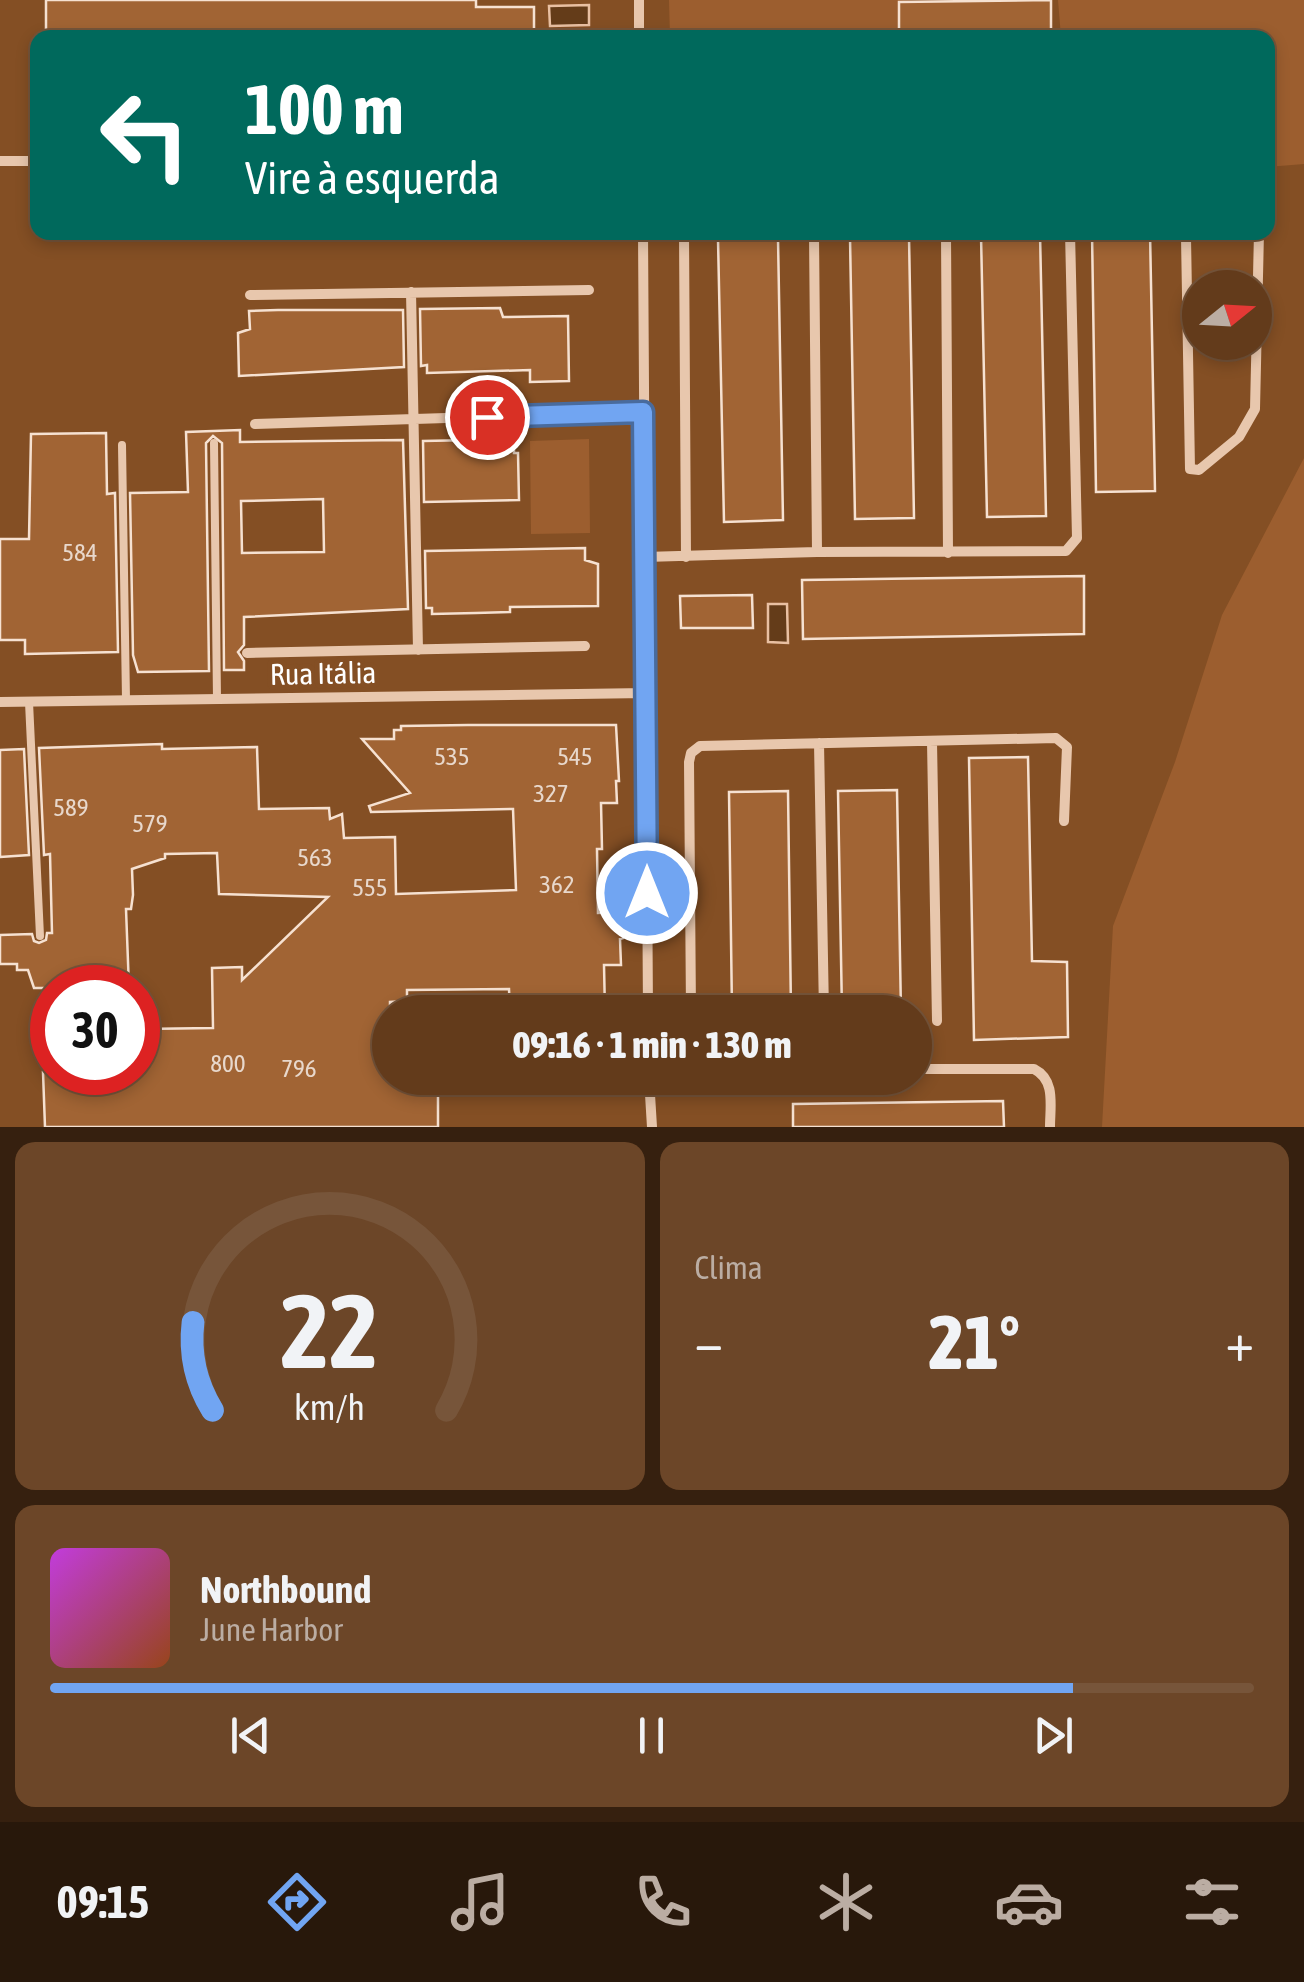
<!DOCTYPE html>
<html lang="pt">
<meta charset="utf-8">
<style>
:root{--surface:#633b1b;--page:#6c4628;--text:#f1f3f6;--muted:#bbada3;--line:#77553a;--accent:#71a5f2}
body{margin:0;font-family:"Asap Condensed",sans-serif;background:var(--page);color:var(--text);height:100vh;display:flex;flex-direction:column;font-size:38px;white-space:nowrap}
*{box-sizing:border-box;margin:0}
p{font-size:32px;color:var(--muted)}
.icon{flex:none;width:55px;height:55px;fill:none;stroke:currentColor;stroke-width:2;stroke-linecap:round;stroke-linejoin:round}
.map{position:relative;height:1127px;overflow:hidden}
.details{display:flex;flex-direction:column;gap:15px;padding:15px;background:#36200f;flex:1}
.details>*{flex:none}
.guide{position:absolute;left:30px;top:30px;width:1245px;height:210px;border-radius:20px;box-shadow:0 5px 15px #0003,0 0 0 2px var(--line);background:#00695c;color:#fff;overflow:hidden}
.needle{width:65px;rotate:72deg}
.tools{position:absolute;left:1182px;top:270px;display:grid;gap:20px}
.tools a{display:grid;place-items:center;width:90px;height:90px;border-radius:50%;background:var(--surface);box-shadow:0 5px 15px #0003,0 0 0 2px var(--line);font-size:50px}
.speed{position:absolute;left:30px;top:965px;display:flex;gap:20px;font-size:50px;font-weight:700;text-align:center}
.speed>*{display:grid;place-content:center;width:130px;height:130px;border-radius:50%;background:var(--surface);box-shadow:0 5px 15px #0003,0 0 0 2px var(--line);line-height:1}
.speed .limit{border:15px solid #d22;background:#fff;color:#111}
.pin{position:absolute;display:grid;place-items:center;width:85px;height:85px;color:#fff;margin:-42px;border:5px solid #fff;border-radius:50%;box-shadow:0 2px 10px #0007}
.me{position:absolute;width:110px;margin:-55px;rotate:0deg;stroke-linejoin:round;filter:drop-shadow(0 0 8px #0008)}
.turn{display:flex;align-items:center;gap:35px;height:210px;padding:0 50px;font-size:45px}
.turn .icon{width:130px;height:130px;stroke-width:2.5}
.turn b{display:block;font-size:70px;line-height:85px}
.big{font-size:75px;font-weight:800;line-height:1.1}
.details .tile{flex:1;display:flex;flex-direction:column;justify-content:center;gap:15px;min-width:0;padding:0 35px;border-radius:20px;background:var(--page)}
.details .dial{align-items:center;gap:0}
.dial svg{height:260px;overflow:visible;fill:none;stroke:var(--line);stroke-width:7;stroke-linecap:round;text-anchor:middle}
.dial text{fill:var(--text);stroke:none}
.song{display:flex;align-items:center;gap:30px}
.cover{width:120px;height:120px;border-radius:15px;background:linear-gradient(135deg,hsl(290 70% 55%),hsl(20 70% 35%))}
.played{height:10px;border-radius:5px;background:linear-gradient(90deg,var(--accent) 85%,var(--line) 85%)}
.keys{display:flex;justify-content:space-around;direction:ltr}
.heat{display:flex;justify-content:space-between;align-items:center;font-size:55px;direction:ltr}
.details .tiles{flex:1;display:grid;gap:15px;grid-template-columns:1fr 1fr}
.tile:last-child{grid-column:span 2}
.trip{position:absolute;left:372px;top:995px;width:560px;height:100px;border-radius:50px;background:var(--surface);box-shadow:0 5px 15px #0003,0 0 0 2px var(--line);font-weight:800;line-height:100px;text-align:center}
.menu{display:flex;height:160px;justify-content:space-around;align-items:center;background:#28180b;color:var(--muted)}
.menu .icon{width:70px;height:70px}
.menu .current{color:var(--accent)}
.menu b{font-size:45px;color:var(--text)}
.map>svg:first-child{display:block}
.green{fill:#9c5e2f}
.water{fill:#643c19;stroke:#e9c0a2;stroke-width:2.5}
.building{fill:#a16434;stroke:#f6e1d1;stroke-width:2.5;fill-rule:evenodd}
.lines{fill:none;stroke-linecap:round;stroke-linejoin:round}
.lane{stroke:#e8c7ad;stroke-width:8}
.street{stroke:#e8c7ad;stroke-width:10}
.route-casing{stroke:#496b9d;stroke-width:25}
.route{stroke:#71a5f2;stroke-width:18}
.labels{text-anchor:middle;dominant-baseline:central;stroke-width:10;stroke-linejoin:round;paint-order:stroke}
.number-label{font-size:25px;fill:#e8d8cc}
.street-label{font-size:30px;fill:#fff;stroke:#844f24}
</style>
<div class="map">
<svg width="1304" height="1127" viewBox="0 0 1304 1127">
<rect width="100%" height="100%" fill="#844f24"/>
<!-- green -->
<path class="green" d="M 669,0 L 912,0 L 904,1 L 906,38 L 670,37 Z
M 1058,0 L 1304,0 L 1304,164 L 1268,167 L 1268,38 L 1061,37 Z
M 589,439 L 590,533 L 531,534 L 530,441 Z
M 1304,458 L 1304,1127 L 1102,1127 L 1113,926 L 1175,762 L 1222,615 Z"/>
<!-- water -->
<path class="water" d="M 589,5 L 589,25 L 550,26 L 549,6 Z
M 768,604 L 787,604 L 788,643 L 768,642 Z"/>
<!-- building -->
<path class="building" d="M 46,0 L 476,0 L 476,7 L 534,7 L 534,38 L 46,38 Z
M 1051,0 L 1051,38 L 899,38 L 899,2 Z
M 1092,232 L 1150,232 L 1155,491 L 1096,492 Z
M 1040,233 L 1046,516 L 987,517 L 981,235 Z
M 909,236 L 914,518 L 855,519 L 850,237 Z
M 778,238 L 783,520 L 724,522 L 718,239 Z
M 500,308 L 503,317 L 568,316 L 569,381 L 530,382 L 530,370 L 427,373 L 427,365 L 421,366 L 420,309 Z
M 278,310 L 403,310 L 404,367 L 239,376 L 238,333 L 250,329 L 249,311 Z
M 240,430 L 240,442 L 403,440 L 408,609 L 244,617 L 244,645 L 238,652 L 244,661 L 244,670 L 224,670 L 222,443 L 213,436 L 206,443 L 209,671 L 138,672 L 133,655 L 130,493 L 188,492 L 186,432 ZM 323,499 L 324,552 L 242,553 L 241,501 Z
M 106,433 L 107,494 L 115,493 L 118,652 L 25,654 L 25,640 L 0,640 L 0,539 L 29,539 L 31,434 Z
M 473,440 L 473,446 L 499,446 L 499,449 L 514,448 L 514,453 L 518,453 L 519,500 L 424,502 L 423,441 Z
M 585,548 L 585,560 L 598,564 L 598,606 L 510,607 L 510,612 L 476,613 L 432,614 L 432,608 L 426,608 L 425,551 Z
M 1084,576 L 1084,634 L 803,639 L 802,580 Z
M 752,595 L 753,628 L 681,628 L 680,596 Z
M 468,725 L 616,725 L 619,781 L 616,781 L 617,803 L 601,803 L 602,849 L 597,849 L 598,913 L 623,912 L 623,938 L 620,939 L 621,965 L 604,965 L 605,1012 L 510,1012 L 509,989 L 407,990 L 407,1001 L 390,1002 L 390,1078 L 438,1078 L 438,1127 L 45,1127 L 43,1072 L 143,1072 L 142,1029 L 213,1028 L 212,968 L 242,967 L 242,980 L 328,897 L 219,894 L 217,853 L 165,854 L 165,858 L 132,869 L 133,895 L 131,909 L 126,909 L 129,988 L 34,988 L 28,970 L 17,970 L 17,964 L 0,964 L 0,935 L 32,934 L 34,941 L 39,943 L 46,940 L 47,933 L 52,933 L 50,854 L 44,855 L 39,748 L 162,744 L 162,749 L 257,747 L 259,809 L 329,808 L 330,819 L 342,814 L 344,838 L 395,837 L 396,894 L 516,890 L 513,809 L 371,812 L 369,806 L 410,793 L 362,739 L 394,739 L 394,730 L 401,730 L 401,726 Z
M 24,749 L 29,855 L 0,857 L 0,750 Z
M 1028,757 L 1032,961 L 1067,962 L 1068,1037 L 974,1040 L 969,758 Z
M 897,790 L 901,1012 L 842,1012 L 838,791 Z
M 788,791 L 791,1012 L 732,1012 L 729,792 Z
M 1003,1101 L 1004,1127 L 793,1127 L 793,1104 Z"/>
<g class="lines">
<!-- lane -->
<path class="lane" d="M 214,443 L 217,699
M 122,445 L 126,700
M 29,702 L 40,936"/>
<!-- street -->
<path class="street" d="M 639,0 L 639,38
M 0,161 L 38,161
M 643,232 L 648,1012
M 684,232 L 686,557
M 946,234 L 948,553
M 814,235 L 817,552
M 1186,237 L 1190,469 L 1199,470 L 1239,437 L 1255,409 L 1259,232
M 411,292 L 418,650
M 250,295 L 589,290
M 255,424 L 643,412
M 645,557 L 817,552 L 1066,551 L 1077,538 L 1070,232
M 247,653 L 585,646
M 0,702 L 646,693
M 932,742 L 937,1021
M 819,743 L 824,1012
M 691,1012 L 689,762 L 691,753 L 700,746 L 1056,738 L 1067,747 L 1064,821
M 915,1069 L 1034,1069 C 1056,1080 1050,1106 1050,1127
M 649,1078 L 652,1127"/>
</g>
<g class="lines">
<defs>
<path id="route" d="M 487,417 L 643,412 L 647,893"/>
</defs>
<!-- route casing -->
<use href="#route" class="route-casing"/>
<!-- route -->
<use href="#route" class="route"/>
</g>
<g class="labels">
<!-- number labels -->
<g class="number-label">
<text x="80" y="552">584</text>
<text x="452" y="756">535</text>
<text x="575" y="756">545</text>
<text x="551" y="793">327</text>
<text x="71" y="807">589</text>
<text x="150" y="823">579</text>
<text x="315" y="857">563</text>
<text x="557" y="884">362</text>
<text x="370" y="887">555</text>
<text x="228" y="1063">800</text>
<text x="299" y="1068">796</text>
</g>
<!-- street labels -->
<g class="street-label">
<text transform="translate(323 673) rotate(-1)">Rua Itália</text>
</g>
</g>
</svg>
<div class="tools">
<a><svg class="needle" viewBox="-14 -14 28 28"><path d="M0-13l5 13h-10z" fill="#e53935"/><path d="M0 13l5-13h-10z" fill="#bbada3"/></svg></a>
</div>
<div class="speed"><div class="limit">30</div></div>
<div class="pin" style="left:487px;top:417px;background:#d93025"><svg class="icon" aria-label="arrive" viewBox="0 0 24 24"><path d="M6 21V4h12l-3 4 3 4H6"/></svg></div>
<svg class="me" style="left:647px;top:893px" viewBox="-20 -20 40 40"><circle r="17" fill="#71a5f2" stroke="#fff" stroke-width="3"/><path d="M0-11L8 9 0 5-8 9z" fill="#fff"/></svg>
<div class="trip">09:16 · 1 min · 130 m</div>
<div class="guide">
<div class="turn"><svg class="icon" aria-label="left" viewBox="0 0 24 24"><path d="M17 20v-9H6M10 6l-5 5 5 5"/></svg><div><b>100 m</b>Vire à esquerda</div></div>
</div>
</div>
<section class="details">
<div class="tiles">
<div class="tile dial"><svg viewBox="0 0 100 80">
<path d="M14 69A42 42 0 1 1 86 69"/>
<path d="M14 69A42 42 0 0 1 8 42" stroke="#71a5f2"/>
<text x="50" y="56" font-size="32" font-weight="700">22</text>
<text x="50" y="72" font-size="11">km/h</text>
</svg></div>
<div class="tile"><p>Clima</p>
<div class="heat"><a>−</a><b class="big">21°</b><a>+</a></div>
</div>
<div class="tile">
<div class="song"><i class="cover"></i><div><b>Northbound</b><p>June Harbor</p></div></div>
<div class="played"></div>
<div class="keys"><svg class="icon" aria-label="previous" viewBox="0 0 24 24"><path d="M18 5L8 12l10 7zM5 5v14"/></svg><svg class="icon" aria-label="pause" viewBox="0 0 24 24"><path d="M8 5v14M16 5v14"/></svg><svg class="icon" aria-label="next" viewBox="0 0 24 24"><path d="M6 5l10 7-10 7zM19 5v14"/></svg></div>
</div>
</div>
</section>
<nav class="menu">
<b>09:15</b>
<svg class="icon current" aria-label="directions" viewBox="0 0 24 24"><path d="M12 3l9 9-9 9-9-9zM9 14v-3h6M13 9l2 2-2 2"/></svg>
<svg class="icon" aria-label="music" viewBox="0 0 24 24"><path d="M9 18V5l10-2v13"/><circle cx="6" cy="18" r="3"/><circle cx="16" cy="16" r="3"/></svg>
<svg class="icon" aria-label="phone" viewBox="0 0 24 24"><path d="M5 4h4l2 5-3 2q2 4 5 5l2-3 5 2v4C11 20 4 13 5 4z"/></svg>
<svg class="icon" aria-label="climate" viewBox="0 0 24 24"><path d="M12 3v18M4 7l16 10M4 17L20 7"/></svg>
<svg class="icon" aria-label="car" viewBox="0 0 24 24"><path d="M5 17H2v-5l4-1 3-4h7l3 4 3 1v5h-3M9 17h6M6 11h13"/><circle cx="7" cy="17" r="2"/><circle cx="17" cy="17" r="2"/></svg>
<svg class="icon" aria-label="filters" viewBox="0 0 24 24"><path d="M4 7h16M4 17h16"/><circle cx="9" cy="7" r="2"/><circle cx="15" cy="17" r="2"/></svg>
</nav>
